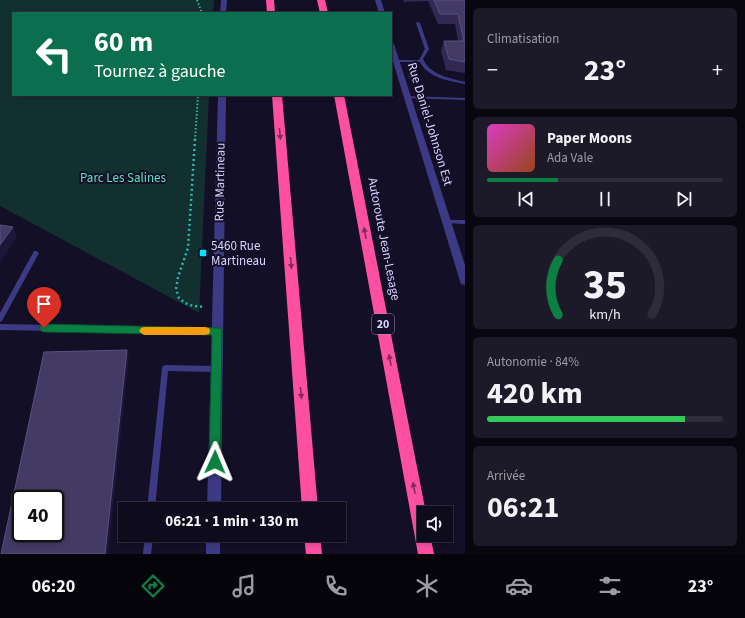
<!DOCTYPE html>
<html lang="fr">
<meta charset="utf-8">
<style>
:root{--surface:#0e0b1c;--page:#1c1929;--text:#f1f3f6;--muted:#9b9ba3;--line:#2e2b3b;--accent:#0b8043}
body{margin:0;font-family:"Source Sans 3",sans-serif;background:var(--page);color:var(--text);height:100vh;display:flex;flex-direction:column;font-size:15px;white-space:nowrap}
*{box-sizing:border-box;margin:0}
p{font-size:13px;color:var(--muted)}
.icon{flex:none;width:22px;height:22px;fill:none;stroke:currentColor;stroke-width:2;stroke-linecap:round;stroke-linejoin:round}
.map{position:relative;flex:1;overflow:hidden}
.details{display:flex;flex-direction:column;gap:8px;padding:8px;background:#08060f;width:280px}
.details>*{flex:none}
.banner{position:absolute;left:12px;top:12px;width:380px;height:84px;border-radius:0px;box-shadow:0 2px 6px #0003,0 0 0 1px var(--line);background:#0b6e4f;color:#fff;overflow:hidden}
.fabs{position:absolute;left:417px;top:506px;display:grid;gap:8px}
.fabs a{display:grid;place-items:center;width:36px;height:36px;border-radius:0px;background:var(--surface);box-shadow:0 2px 6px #0003,0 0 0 1px var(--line);font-size:20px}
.speed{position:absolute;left:12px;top:490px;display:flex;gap:8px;font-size:20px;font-weight:700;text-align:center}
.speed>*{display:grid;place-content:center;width:52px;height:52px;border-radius:50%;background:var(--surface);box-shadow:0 2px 6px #0003,0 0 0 1px var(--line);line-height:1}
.speed .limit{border:2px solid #111;border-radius:6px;background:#fff;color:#111}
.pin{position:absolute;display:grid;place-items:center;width:34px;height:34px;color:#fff;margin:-41px -17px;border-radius:50% 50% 50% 0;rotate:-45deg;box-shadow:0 0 4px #0007}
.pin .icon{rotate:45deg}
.me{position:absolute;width:44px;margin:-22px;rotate:1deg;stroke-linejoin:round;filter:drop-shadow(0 0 3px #0008)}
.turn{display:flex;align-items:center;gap:14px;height:84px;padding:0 16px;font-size:18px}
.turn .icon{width:52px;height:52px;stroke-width:2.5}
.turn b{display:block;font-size:28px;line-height:34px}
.big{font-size:30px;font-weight:700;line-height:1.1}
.details .card{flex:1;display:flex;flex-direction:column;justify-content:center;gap:6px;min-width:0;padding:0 14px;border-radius:6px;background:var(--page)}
.details .dial{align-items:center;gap:0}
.dial svg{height:104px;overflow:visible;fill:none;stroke:var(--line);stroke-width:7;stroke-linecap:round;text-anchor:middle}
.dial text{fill:var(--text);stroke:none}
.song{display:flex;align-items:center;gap:12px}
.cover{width:48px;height:48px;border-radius:6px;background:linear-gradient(135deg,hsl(310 70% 55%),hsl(20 70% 35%))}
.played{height:4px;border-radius:2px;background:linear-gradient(90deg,var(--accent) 30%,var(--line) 30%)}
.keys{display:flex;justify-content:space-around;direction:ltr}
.heat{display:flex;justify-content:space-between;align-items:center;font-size:22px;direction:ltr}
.charge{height:6px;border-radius:3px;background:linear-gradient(90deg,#34c759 84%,var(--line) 0)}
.trip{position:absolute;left:118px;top:502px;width:228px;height:40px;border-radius:0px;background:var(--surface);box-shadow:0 2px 6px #0003,0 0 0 1px var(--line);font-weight:700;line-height:40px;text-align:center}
.tab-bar{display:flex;height:64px;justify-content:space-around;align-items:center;background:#06040b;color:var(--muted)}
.tab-bar .icon{width:28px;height:28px}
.tab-bar .on{color:var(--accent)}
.tab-bar b{font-size:18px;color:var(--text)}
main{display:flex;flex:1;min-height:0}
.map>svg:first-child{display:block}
.green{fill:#12302f}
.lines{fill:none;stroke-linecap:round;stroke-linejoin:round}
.path-far1{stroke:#2fb8b0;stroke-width:2;stroke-dasharray:1.5 2;stroke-linecap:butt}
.path{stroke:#2fb8b0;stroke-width:2.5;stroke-dasharray:2 3;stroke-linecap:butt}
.service{fill:#3d3a85;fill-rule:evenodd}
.tertiary{fill:#3d3a85;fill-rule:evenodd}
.motorway{fill:#ff4fa3;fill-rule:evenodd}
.wall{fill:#312854}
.shaded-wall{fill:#1d163a}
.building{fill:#433a66;stroke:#5a527e;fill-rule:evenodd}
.oneway{fill:#7d2c5e}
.route{fill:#0b8043;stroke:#07532c}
.slow{fill:#f59e0b}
.poi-dot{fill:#00e5ff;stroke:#130f26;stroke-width:1.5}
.labels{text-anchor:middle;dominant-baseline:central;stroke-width:4;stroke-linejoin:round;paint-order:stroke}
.shield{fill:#130f26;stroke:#9e99be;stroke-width:1}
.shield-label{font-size:12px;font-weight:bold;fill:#d9d4ff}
.street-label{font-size:13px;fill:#d9d4ff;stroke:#130f26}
.park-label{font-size:13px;fill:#5fe0c0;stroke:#130f26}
.poi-label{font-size:13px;fill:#d9d4ff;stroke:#130f26;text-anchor:start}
</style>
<main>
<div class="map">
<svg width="465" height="554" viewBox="0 0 465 554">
<rect width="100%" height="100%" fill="#130f26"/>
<!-- green -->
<path class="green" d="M 0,0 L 214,0 L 213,13 L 13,13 L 13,95 L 209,95 L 199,313 L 0,206 Z"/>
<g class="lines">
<!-- path-far1 -->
<path class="path-far1" d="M 197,0 L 202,13
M 195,140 L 198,95"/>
<!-- path -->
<path class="path" d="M 195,139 L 188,248 L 178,277 L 176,289 L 179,298 L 185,303 L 193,306 L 205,307"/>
<!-- service -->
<path class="service" d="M 417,22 L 420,23 L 429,49 L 423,59 C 430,75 449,78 465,82 L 465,84 C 450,81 428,78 420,62 L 394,62 L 394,61 L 396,60 L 419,60 L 425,49 L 416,23 Z
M 405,96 L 465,98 L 465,100 L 407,98 L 405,98 Z
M 447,220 L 465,220 L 465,224 L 445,223 L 444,222 Z
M 34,251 L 36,251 L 39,253 L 2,321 L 0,322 L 0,313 Z
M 0,324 L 217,328 L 219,329 L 220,331 L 219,333 L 217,334 L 0,330 Z
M 165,365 L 216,366 L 218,367 L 219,369 L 218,371 L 216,372 L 168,371 L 155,509 L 147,509 L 162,368 L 163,366 Z
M 145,535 L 161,535 L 160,538 L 153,539 L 151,554 L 143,554 Z"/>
<!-- tertiary -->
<path class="tertiary" d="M 221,0 L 227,0 L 226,13 L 220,13 Z
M 375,0 L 381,0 L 385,13 L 379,13 Z
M 391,42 L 394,44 L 465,265 L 465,285 L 461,284 L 460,281 L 391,55 Z
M 218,95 L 226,95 L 221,509 L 207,509 Z
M 206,535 L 220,535 L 220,554 L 206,554 Z"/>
<!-- motorway -->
<path class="motorway" d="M 266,0 L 274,0 L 275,13 L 267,13 Z
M 317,0 L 325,0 L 328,13 L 320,13 Z
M 272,95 L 282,95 L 318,509 L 302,509 Z
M 334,95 L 344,95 L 426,513 L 424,513 L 424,535 L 430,535 L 434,554 L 418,554 Z
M 304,535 L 320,535 L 322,554 L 306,554 Z"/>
</g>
<!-- wall -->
<path class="wall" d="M 403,0 L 465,0 L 465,73 L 446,70 L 441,51 L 444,41 L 458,41 L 455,24 L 438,24 L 428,1 L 404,2 Z"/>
<!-- shaded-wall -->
<path class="shaded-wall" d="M 13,227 L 17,238 L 0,262 L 0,245 Z
M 127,350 L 129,358 L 108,554 L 105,554 Z"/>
<!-- building -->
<path class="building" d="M 434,0 L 465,0 L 465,62 L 449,59 L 444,41 L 464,41 L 458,14 L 440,14 Z
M 0,225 L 13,227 L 0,245 Z
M 127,350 L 105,554 L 1,554 L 44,352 ZM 21,499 L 55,499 L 55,533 L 21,533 Z"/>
<!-- one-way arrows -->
<defs><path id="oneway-solid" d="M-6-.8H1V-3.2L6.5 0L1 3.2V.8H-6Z"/></defs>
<g class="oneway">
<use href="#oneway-solid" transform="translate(280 134) rotate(85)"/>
<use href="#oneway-solid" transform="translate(365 233) rotate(-101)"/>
<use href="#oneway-solid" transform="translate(291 263) rotate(85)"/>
<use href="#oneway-solid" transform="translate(390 360) rotate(-101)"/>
<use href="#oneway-solid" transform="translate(301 393) rotate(85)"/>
<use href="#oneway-solid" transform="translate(414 488) rotate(-101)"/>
</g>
<!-- route -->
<path class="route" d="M 44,324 L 221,328 L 222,331 L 220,462 L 219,466 L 215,468 L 211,466 L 209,462 L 212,335 L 44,332 L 41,331 L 39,328 L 41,325 Z"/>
<!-- slow -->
<path class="slow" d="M 144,327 L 205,327 L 209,328 L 210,331 L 209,334 L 205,335 L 144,335 L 141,333 L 139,331 L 141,328 Z"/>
<!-- markers -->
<rect class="poi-dot" x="199" y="249" width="8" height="8" rx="2"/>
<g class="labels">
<!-- shield labels -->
<rect class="shield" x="372" y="314" width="22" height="20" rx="3"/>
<g class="shield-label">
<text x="383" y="324">20</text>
</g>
<!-- street labels -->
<g class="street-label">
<text transform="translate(430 124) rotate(73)">Rue Daniel-Johnson Est</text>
<text transform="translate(220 182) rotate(-89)">Rue Martineau</text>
<text transform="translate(384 239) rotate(79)">Autoroute Jean-Lesage</text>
</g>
<!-- park labels -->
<g class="park-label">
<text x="123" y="178">Parc Les Salines</text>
</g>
<!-- poi labels -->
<g class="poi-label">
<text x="211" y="246">5460 Rue<tspan x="211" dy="15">Martineau</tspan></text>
</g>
</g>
</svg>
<div class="fabs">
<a><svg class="icon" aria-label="sound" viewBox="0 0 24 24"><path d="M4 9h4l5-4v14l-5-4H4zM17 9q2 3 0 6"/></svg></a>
</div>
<div class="speed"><div class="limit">40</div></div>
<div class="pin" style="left:44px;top:328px;background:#d93025"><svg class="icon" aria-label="arrive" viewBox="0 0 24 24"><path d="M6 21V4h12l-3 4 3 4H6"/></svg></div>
<svg class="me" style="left:215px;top:462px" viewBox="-20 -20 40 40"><path d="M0-17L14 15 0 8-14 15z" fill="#0b8043" stroke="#fff" stroke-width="4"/></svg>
<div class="trip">06:21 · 1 min · 130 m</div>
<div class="banner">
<div class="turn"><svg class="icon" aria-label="left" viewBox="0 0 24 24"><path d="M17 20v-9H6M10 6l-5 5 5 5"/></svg><div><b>60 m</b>Tournez à gauche</div></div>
</div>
</div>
<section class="details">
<div class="card"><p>Climatisation</p>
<div class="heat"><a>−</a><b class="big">23°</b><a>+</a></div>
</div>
<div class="card">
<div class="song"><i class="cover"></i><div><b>Paper Moons</b><p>Ada Vale</p></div></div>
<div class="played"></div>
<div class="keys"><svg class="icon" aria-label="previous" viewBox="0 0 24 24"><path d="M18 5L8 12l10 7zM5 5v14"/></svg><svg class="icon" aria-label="pause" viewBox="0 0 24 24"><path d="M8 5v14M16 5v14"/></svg><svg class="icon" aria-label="next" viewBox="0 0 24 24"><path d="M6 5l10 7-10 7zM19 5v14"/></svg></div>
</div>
<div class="card dial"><svg viewBox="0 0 100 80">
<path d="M14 69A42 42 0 1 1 86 69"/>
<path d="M14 69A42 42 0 0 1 14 27" stroke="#0b8043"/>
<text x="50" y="56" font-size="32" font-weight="700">35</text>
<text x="50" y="72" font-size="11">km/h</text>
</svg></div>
<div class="card"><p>Autonomie · 84%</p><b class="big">420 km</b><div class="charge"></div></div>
<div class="card"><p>Arrivée</p><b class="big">06:21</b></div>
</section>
</main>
<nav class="tab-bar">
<b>06:20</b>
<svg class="icon on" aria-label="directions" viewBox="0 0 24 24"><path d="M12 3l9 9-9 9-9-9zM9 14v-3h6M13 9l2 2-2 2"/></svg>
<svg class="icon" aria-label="music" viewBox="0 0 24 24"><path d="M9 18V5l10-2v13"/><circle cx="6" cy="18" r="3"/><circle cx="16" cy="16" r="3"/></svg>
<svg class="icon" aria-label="phone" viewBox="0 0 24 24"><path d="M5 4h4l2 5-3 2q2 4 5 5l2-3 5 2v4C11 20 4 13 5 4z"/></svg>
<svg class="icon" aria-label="climate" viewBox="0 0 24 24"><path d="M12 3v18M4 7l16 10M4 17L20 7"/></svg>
<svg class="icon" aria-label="car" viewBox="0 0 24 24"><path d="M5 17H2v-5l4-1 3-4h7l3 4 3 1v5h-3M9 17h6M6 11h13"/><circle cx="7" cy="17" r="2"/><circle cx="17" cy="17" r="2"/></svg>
<svg class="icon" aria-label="filters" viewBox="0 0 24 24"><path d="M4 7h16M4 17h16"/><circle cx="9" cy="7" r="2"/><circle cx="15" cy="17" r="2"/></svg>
<b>23°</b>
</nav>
